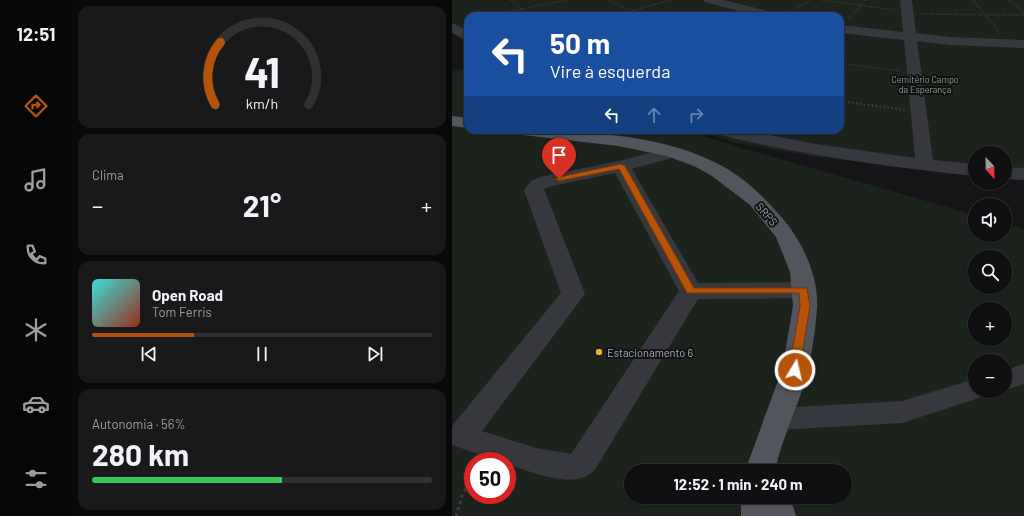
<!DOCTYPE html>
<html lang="pt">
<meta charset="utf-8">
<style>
:root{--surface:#101012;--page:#19191b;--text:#f1f3f6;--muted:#9c9d9f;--line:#303032;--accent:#b45309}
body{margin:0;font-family:Barlow,sans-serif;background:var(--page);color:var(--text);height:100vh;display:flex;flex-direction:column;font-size:15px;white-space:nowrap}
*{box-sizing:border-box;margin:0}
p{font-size:13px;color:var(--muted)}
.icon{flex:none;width:22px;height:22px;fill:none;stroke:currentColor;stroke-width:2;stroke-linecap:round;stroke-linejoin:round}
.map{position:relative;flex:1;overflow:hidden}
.side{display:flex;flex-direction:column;gap:6px;padding:6px;background:#09090a;width:380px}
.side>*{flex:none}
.hud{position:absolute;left:12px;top:12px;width:380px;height:122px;border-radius:12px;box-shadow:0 1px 3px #0004,0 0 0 1px var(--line);background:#1a4fa0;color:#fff;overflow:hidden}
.needle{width:26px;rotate:158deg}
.buttons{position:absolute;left:516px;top:146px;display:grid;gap:8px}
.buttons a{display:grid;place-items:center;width:44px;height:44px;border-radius:50%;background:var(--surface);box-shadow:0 1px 3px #0004,0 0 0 1px var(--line);font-size:20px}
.speed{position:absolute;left:12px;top:452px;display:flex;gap:8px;font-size:20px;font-weight:700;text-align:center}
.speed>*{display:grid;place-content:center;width:52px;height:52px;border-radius:50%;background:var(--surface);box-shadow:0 1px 3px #0004,0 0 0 1px var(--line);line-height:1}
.speed .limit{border:6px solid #d22;background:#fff;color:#111}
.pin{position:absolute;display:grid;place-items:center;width:34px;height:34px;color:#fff;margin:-41px -17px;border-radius:50% 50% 50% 0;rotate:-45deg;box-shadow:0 0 4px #0007}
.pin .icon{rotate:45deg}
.me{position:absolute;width:44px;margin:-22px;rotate:9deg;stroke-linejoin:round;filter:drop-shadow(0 0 3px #0008)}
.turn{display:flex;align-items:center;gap:14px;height:84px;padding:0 20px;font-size:18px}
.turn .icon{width:52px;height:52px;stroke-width:2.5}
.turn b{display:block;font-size:28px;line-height:34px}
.lanes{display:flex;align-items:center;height:38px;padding:0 20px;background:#0003;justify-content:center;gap:20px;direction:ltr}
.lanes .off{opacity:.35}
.big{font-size:30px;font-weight:700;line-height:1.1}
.side .card{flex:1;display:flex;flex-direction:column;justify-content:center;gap:6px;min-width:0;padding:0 14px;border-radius:12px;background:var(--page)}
.side .dial{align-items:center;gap:0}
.dial svg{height:104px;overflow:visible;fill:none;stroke:var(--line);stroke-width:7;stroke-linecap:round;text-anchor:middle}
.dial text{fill:var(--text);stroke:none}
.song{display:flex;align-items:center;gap:12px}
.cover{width:48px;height:48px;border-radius:6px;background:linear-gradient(135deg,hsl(180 70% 55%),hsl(10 70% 35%))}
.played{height:4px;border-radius:2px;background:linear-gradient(90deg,var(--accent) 30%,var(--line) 30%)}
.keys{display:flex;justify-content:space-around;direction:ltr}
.heat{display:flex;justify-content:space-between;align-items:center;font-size:22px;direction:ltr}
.charge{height:6px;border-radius:3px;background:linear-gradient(90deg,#34c759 56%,var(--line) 0)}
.trip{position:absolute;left:172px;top:464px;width:228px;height:40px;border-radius:20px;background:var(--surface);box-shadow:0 1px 3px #0004,0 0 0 1px var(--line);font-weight:700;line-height:40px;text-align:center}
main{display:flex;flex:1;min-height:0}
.tab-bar{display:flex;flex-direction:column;width:72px;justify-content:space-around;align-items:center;background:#060607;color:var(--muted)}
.tab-bar .icon{width:28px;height:28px}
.tab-bar .selected{color:var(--accent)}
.tab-bar b{font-size:18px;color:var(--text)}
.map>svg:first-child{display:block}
.green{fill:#1c231d;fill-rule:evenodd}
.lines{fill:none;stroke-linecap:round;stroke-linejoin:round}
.path-far2{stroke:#3d3f44;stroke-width:1.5;stroke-dasharray:1 2;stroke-linecap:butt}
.path-far1{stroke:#3d3f44;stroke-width:2;stroke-dasharray:1.5 2.5;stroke-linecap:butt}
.path{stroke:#3d3f44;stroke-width:3;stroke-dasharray:2.5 4;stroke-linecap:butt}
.minor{fill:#37383d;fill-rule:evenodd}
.major{fill:#53555c;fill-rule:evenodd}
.route{fill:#b45309;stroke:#753606}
.poi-dot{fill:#f2b134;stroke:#111113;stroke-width:1.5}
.labels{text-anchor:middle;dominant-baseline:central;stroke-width:4;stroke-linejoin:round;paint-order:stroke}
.far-park-label{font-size:9px;fill:#7fa381;stroke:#111113}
.street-label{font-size:11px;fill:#a8adb8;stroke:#111113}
.poi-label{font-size:11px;fill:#a8adb8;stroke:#111113;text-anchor:start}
</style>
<main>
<nav class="tab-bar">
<b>12:51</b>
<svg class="icon selected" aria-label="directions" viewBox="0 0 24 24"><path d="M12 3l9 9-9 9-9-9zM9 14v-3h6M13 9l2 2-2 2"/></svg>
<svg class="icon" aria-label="music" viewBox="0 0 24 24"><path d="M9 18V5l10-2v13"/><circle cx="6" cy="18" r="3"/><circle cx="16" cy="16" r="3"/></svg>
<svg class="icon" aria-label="phone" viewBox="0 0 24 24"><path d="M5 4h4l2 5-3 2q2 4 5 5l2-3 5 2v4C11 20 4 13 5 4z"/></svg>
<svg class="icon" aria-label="climate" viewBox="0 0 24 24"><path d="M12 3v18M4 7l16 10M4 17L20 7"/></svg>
<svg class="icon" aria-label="car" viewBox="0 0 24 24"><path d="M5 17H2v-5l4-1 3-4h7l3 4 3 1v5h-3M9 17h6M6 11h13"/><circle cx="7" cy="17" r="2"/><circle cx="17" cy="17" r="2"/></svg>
<svg class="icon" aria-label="filters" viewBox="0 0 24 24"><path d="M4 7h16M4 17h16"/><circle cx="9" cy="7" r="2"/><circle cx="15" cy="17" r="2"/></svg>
</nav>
<section class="side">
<div class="card dial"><svg viewBox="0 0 100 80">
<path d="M14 69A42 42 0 1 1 86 69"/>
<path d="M14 69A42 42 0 0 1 18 21" stroke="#b45309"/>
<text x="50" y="56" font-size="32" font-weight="700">41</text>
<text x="50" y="72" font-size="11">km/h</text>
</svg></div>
<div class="card"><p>Clima</p>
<div class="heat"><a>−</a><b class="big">21°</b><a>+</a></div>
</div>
<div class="card">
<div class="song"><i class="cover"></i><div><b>Open Road</b><p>Tom Ferris</p></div></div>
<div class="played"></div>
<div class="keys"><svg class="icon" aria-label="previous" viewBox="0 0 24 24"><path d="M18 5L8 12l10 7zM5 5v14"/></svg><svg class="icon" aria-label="pause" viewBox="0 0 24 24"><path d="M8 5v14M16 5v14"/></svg><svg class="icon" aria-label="next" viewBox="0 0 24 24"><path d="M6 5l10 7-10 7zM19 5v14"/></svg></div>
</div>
<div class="card"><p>Autonomia · 56%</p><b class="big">280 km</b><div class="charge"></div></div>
</section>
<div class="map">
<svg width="572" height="516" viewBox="0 0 572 516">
<rect width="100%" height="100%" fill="#161618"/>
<!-- green -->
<path class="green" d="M 0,0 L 572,0 L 572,177 L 553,176 L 553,153 L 523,153 L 523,173 L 471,169 L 358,156 L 285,143 L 241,130 L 388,130 L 388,16 L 16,16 L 16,44 L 0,31 Z
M 16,69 L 16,130 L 232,130 L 283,146 L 523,215 L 523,235 L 553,235 L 553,223 L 572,229 L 572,516 L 0,516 L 0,71 ZM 523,257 L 553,257 L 553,287 L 523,287 ZM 523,309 L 553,309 L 553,339 L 523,339 ZM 523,361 L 553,361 L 553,391 L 523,391 ZM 21,461 L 55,461 L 55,495 L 21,495 ZM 179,471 L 393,471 L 393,497 L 179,497 Z"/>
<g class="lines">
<!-- path-far2 -->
<path class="path-far2" d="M 59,0 L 69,9 L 82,16
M 155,0 L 193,16
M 371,0 L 443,10
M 521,0 L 548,33
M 557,0 L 572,13
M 469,14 L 572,15
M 36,16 L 113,0
M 162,16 L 218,0
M 259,16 L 266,13
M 331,16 L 358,0
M 397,19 L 413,0
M 388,63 L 448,71"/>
<!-- path-far1 -->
<path class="path-far1" d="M 388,101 L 453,110"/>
<!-- path -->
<path class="path" d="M 4,516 L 10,496 L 21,476"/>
<!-- minor -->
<path class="minor" d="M 251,0 L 271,0 L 324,13 L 326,16 L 306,16 L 253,2 Z
M 448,0 L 460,0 L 464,33 L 498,37 L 572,40 L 572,48 L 498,45 L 465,41 L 481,160 L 523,164 L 523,176 C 436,167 349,155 264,134 L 262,130 L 292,130 L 364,144 L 463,158 L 452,40 L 388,33 L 388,25 L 451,32 Z
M 0,23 L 16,31 L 16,41 L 0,33 Z
M 220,147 L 226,148 L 229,152 L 226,156 L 180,169 L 246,283 L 352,282 L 360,285 L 364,290 L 360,295 L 352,298 L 246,299 L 144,468 C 126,493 78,471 55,464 L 55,461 L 47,461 L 0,445 L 0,426 L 109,293 L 72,190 L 79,181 L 88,177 L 167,161 ZM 163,173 L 227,291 L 119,454 L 84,448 L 30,431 L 133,294 L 92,189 L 100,186 Z
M 553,167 L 572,168 L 572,180 L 553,179 Z
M 572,364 L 572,384 L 553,390 L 553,370 Z
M 523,379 L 523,391 L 536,391 L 533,396 L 450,423 L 325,430 L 315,427 L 311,419 L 315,411 L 325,408 L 450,401 Z"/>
<!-- major -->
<path class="major" d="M 0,116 L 16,118 L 16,128 L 0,126 Z
M 63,130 C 128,130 214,134 272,167 C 295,180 314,199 331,219 C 350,241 367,277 365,307 C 364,325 360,354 356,370 C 348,404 330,436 323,471 L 293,471 L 330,370 L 341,306 L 338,272 L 324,237 L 298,205 L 260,176 L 244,167 L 215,156 L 166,146 L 71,135 L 65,134 Z
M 289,497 L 338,497 L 344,516 L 289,516 Z"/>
</g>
<!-- route -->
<path class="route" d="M 169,164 L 173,166 L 242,288 L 355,288 L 358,306 L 347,373 L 339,373 L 337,370 L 348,306 L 347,293 L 235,293 L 167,169 L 107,181 L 103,179 L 107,177 Z"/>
<!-- markers -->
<circle class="poi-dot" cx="147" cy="352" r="4"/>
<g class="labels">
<!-- far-park labels -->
<g class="far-park-label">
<text x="473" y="79">Cemitério Campo<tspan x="473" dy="10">da Esperança</tspan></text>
</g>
<!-- street labels -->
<g class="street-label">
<text transform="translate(315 214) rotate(49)">SRPS</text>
</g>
<!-- poi labels -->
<g class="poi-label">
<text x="155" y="352">Estacionamento 6</text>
</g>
</g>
</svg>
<div class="buttons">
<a><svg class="needle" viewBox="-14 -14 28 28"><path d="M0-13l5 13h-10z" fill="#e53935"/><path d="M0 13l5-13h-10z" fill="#9c9d9f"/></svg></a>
<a><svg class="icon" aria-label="sound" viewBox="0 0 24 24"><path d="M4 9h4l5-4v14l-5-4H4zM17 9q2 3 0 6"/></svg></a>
<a><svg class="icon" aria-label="search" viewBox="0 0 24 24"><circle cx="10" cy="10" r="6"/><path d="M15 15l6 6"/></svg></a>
<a>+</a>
<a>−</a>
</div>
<div class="speed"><div class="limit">50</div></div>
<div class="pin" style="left:107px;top:179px;background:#d93025"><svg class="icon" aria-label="arrive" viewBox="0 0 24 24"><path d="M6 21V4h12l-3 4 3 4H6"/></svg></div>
<svg class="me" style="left:343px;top:370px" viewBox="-20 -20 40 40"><circle r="17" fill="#b45309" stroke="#fff" stroke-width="3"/><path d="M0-11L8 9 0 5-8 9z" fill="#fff"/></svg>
<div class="trip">12:52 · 1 min · 240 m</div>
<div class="hud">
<div class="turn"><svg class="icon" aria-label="left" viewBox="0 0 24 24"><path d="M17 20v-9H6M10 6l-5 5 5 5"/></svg><div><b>50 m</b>Vire à esquerda</div></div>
<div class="lanes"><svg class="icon" aria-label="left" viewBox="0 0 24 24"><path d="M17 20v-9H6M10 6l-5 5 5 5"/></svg><svg class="icon off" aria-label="ahead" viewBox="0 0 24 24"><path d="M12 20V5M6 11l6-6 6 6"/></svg><svg class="icon off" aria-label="right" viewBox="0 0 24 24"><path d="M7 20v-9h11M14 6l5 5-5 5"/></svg></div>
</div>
</div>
</main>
